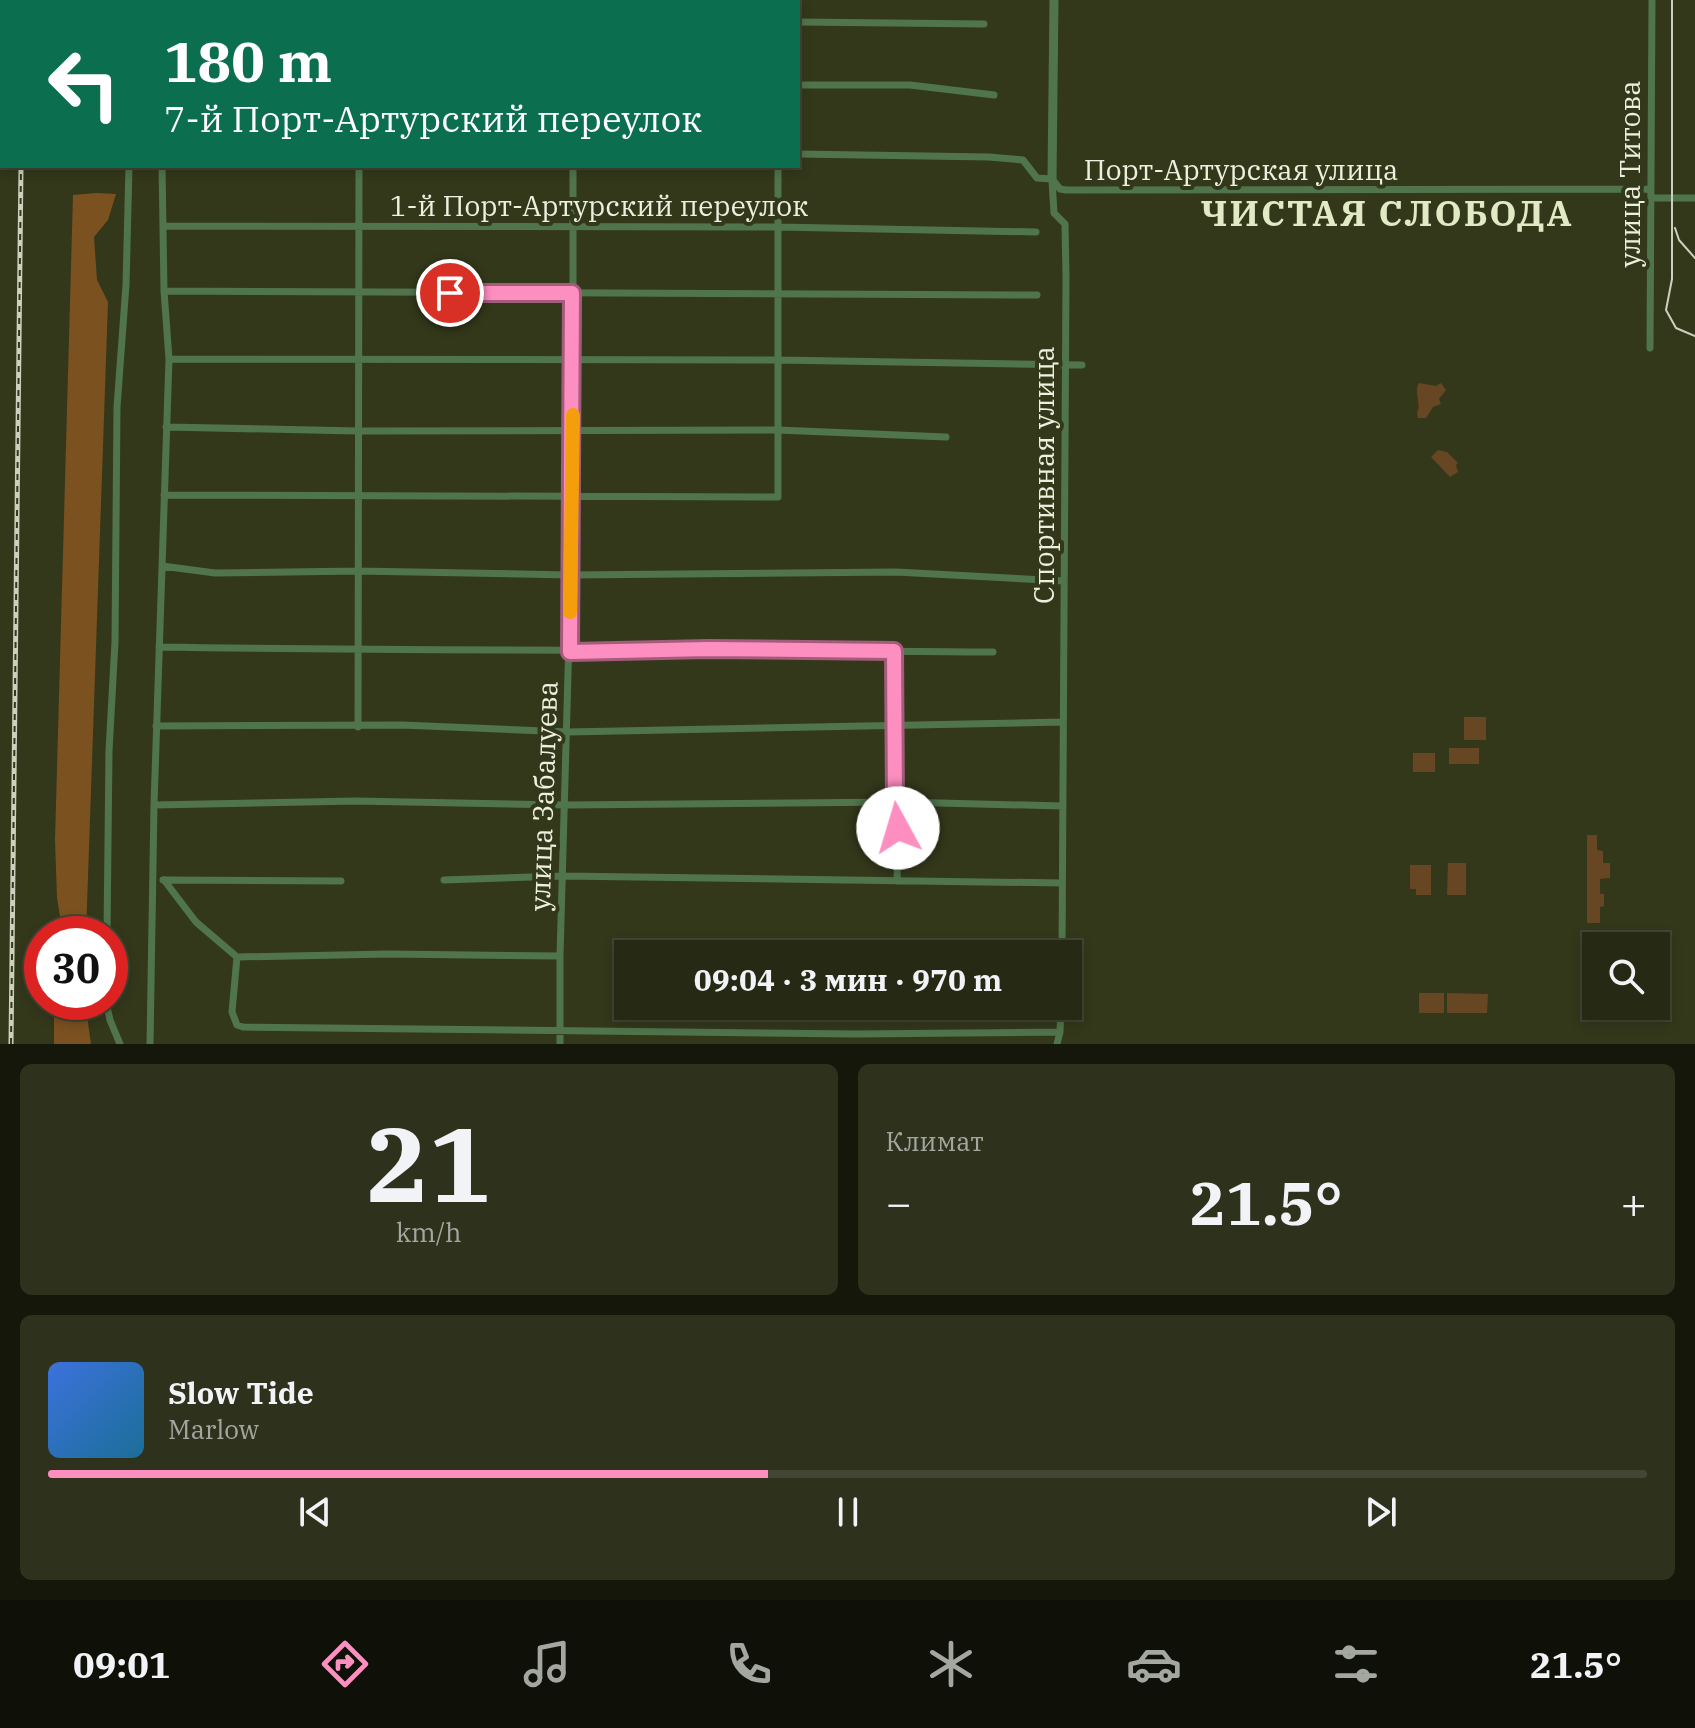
<!DOCTYPE html>
<html lang="ru">
<meta charset="utf-8">
<style>
:root{--surface:#262a14;--page:#2e321d;--text:#f1f3f6;--muted:#a4a7a0;--line:#424634;--accent:#fd8ec0}
body{margin:0;font-family:"IBM Plex Serif",serif;background:var(--page);color:var(--text);height:100vh;display:flex;flex-direction:column;font-size:30px;white-space:nowrap}
*{box-sizing:border-box;margin:0}
p{font-size:26px;color:var(--muted)}
.icon{flex:none;width:44px;height:44px;fill:none;stroke:currentColor;stroke-width:2;stroke-linecap:round;stroke-linejoin:round}
.map{position:relative;height:1044px;overflow:hidden}
.details{display:flex;flex-direction:column;gap:20px;padding:20px;background:#15170b;flex:1}
.details>*{flex:none}
.guide{position:absolute;left:0px;top:0px;width:800px;height:168px;box-shadow:0 4px 12px #0003,0 0 0 2px var(--line);background:#0b6e4f;color:#fff;overflow:hidden}
.fabs{position:absolute;left:1582px;top:932px;display:grid;gap:16px}
.fabs a{display:grid;place-items:center;width:88px;height:88px;border-radius:0px;background:var(--surface);box-shadow:0 4px 12px #0003,0 0 0 2px var(--line);font-size:40px}
.speed{position:absolute;left:24px;top:916px;display:flex;gap:16px;font-size:40px;font-weight:700;text-align:center}
.speed>*{display:grid;place-content:center;width:104px;height:104px;border-radius:50%;background:var(--surface);box-shadow:0 4px 12px #0003,0 0 0 2px var(--line);line-height:1}
.speed .limit{border:12px solid #d22;background:#fff;color:#111}
.pin{position:absolute;display:grid;place-items:center;width:68px;height:68px;color:#fff;margin:-34px;border:4px solid #fff;border-radius:50%;box-shadow:0 2px 8px #0007}
.me{position:absolute;width:88px;margin:-44px;rotate:354deg;stroke-linejoin:round;filter:drop-shadow(0 0 6px #0008)}
.turn{display:flex;align-items:center;gap:28px;height:168px;padding:0 32px;font-size:36px}
.turn .icon{width:104px;height:104px;stroke-width:2.5}
.turn b{display:block;font-size:56px;line-height:68px}
.big{font-size:60px;font-weight:800;line-height:1.1}
.details .card{flex:1;display:flex;flex-direction:column;justify-content:center;gap:12px;min-width:0;padding:0 28px;border-radius:12px;background:var(--page)}
.details .dial{align-items:center;gap:0}
.dial b{font-size:104px;line-height:1}
.song{display:flex;align-items:center;gap:24px}
.cover{width:96px;height:96px;border-radius:12px;background:linear-gradient(135deg,hsl(220 70% 55%),hsl(200 70% 35%))}
.played{height:8px;border-radius:4px;background:linear-gradient(90deg,var(--accent) 45%,var(--line) 45%)}
.keys{display:flex;justify-content:space-around;direction:ltr}
.heat{display:flex;justify-content:space-between;align-items:center;font-size:44px;direction:ltr}
.details .tiles{flex:1;display:grid;gap:20px;grid-template-columns:1fr 1fr}
.card:last-child{grid-column:span 2}
.trip{position:absolute;left:614px;top:940px;width:468px;height:80px;border-radius:0px;background:var(--surface);box-shadow:0 4px 12px #0003,0 0 0 2px var(--line);font-weight:800;line-height:80px;text-align:center}
.dock{display:flex;height:128px;justify-content:space-around;align-items:center;background:#0f1108;color:var(--muted)}
.dock .icon{width:56px;height:56px}
.dock .active{color:var(--accent)}
.dock b{font-size:36px;color:var(--text)}
.map>svg:first-child{display:block}
.green{fill:#664623}
.forest{fill:#7b5120}
.lines{fill:none;stroke-linecap:round;stroke-linejoin:round}
.minor{stroke:#50754c;stroke-width:7}
.tertiary{stroke:#50754c;stroke-width:9}
.tram{stroke:#ccd1bd;stroke-width:2}
.rail-casing{stroke:#ccd1bd;stroke-width:5}
.rail{stroke:#33381b;stroke-width:2;stroke-dasharray:6;stroke-linecap:butt}
.route-casing{stroke:#a45c7d;stroke-width:20}
.route{stroke:#fd8ec0;stroke-width:14}
.slow{stroke:#f59e0b;stroke-width:14}
.labels{text-anchor:middle;dominant-baseline:central;stroke-width:8;stroke-linejoin:round;paint-order:stroke}
.street-label{font-size:28px;fill:#ecf0de;stroke:#33381b}
.district-label{font-size:36px;font-weight:bold;letter-spacing:2px;fill:#e1e9c5;stroke:#33381b}
</style>
<div class="map">
<svg width="1695" height="1044" viewBox="0 0 1695 1044">
<rect width="100%" height="100%" fill="#33381b"/>
<!-- green -->
<path class="green" d="M 1419,383 L 1436,386 L 1441,383 L 1446,390 L 1439,399 L 1441,404 L 1433,407 L 1426,418 L 1418,418 L 1417,413 C 1422,403 1413,392 1419,383 Z
M 1438,450 L 1447,452 L 1458,463 L 1456,465 L 1458,472 L 1450,477 L 1431,457 Z
M 1464,717 L 1486,717 L 1486,740 L 1464,740 Z
M 1449,748 L 1479,748 L 1479,764 L 1449,764 Z
M 1413,753 L 1435,753 L 1435,772 L 1413,772 Z
M 1587,835 L 1597,835 L 1597,850 L 1603,851 L 1603,863 L 1610,863 L 1610,878 L 1600,879 L 1600,894 L 1604,894 L 1604,906 L 1600,907 L 1600,923 L 1587,923 Z
M 1448,863 L 1466,863 L 1466,895 L 1447,895 Z
M 1410,865 L 1431,865 L 1431,895 L 1416,895 L 1416,889 L 1410,889 Z
M 1419,993 L 1444,993 L 1444,1013 L 1419,1013 Z
M 1447,993 L 1488,994 L 1487,1013 L 1447,1013 Z"/>
<!-- forest -->
<path class="forest" d="M 96,193 L 116,194 L 108,220 L 94,237 L 97,280 L 108,302 L 86,934 L 63,934 L 57,898 L 55,840 L 73,195 Z
M 54,1002 L 85,1002 L 91,1044 L 54,1044 Z"/>
<g class="lines">
<!-- minor -->
<path class="minor" d="M 134,2 L 134,0
M 798,22 L 984,24
M 798,85 L 910,85 L 994,95
M 798,154 L 989,157 L 1023,160 L 1037,178 L 1052,179 L 1060,189 L 1066,190 L 1651,189
M 1052,181 L 1054,213 L 1065,224 L 1066,277 L 1062,954
M 1651,198 L 1695,198
M 163,226 L 778,227 L 1036,232
M 164,291 L 1037,295
M 1650,348 L 1652,0
M 169,359 L 778,360 L 1082,365
M 166,427 L 358,431 L 778,430 L 946,437
M 164,495 L 778,497 L 778,166
M 162,566 L 215,573 L 358,571 L 570,575 L 896,572 L 1064,581
M 159,647 C 437,652 715,649 993,652
M 894,651 L 895,802
M 156,726 L 402,725 L 568,732 L 1063,722
M 358,727 L 359,166
M 154,805 L 356,801 L 565,805 L 899,802 L 1063,806
M 163,880 L 341,881
M 164,880 L 196,922 L 237,957 L 388,954 L 560,956
M 444,880 L 564,876 L 1062,883
M 897,881 L 899,802
M 107,934 L 109,751 L 115,642 L 117,407 L 126,285 L 129,166
M 237,957 L 232,1012 L 237,1025 L 243,1027 L 856,1034 L 1060,1032
M 106,1002 L 110,1020 L 120,1044
M 150,1044 L 154,805 L 169,359 L 164,291 L 162,166
M 560,1044 L 560,956 L 573,497 L 573,166
M 1057,1044 L 1060,1032 L 1061,1006"/>
<!-- tertiary -->
<path class="tertiary" d="M 573,2 L 573,0
M 0,162 L 2,162
M 1052,179 L 1054,0"/>
<!-- tram -->
<path class="tram" d="M 1672,0 L 1672,279 L 1666,310 L 1676,328 L 1695,336
M 1675,228 L 1679,240 L 1695,258"/>
<defs>
<path id="rail" d="M 26,2 L 26,0
M 11,1044 L 21,166"/>
</defs>
<!-- rail casing -->
<use href="#rail" class="rail-casing"/>
<!-- rail -->
<use href="#rail" class="rail"/>
</g>
<g class="lines">
<defs>
<path id="route" d="M 450,293 L 572,293 L 570,652 L 709,649 L 894,651 L 895,802 L 899,802 L 898,828"/>
</defs>
<!-- route casing -->
<use href="#route" class="route-casing"/>
<!-- route -->
<use href="#route" class="route"/>
<!-- slow -->
<path class="slow" d="M 570,612 L 573,415"/>
</g>
<g class="labels">
<!-- street labels -->
<g class="street-label">
<text x="1241" y="169">Порт-Артурская улица</text>
<text transform="translate(1629 174) rotate(-90)">улица Титова</text>
<text x="599" y="205">1-й Порт-Артурский переулок</text>
<text transform="translate(1043 475) rotate(-90)">Спортивная улица</text>
<text transform="translate(543 796) rotate(-88)">улица Забалуева</text>
</g>
<!-- district labels -->
<g class="district-label">
<text x="1387" y="212">ЧИСТАЯ СЛОБОДА</text>
</g>
</g>
</svg>
<div class="fabs">
<a><svg class="icon" aria-label="search" viewBox="0 0 24 24"><circle cx="10" cy="10" r="6"/><path d="M15 15l6 6"/></svg></a>
</div>
<div class="speed"><div class="limit">30</div></div>
<div class="pin" style="left:450px;top:293px;background:#d93025"><svg class="icon" aria-label="arrive" viewBox="0 0 24 24"><path d="M6 21V4h12l-3 4 3 4H6"/></svg></div>
<svg class="me" style="left:898px;top:828px" viewBox="-20 -20 40 40"><circle r="19" fill="#fff"/><path d="M0-13L10 11 0 6-10 11z" fill="#fd8ec0"/></svg>
<div class="trip">09:04 · 3 мин · 970 m</div>
<div class="guide">
<div class="turn"><svg class="icon" aria-label="left" viewBox="0 0 24 24"><path d="M17 20v-9H6M10 6l-5 5 5 5"/></svg><div><b>180 m</b>7-й Порт-Артурский переулок</div></div>
</div>
</div>
<section class="details">
<div class="tiles">
<div class="card dial"><b>21</b><p>km/h</p></div>
<div class="card"><p>Климат</p>
<div class="heat"><a>−</a><b class="big">21.5°</b><a>+</a></div>
</div>
<div class="card">
<div class="song"><i class="cover"></i><div><b>Slow Tide</b><p>Marlow</p></div></div>
<div class="played"></div>
<div class="keys"><svg class="icon" aria-label="previous" viewBox="0 0 24 24"><path d="M18 5L8 12l10 7zM5 5v14"/></svg><svg class="icon" aria-label="pause" viewBox="0 0 24 24"><path d="M8 5v14M16 5v14"/></svg><svg class="icon" aria-label="next" viewBox="0 0 24 24"><path d="M6 5l10 7-10 7zM19 5v14"/></svg></div>
</div>
</div>
</section>
<nav class="dock">
<b>09:01</b>
<svg class="icon active" aria-label="directions" viewBox="0 0 24 24"><path d="M12 3l9 9-9 9-9-9zM9 14v-3h6M13 9l2 2-2 2"/></svg>
<svg class="icon" aria-label="music" viewBox="0 0 24 24"><path d="M9 18V5l10-2v13"/><circle cx="6" cy="18" r="3"/><circle cx="16" cy="16" r="3"/></svg>
<svg class="icon" aria-label="phone" viewBox="0 0 24 24"><path d="M5 4h4l2 5-3 2q2 4 5 5l2-3 5 2v4C11 20 4 13 5 4z"/></svg>
<svg class="icon" aria-label="climate" viewBox="0 0 24 24"><path d="M12 3v18M4 7l16 10M4 17L20 7"/></svg>
<svg class="icon" aria-label="car" viewBox="0 0 24 24"><path d="M5 17H2v-5l4-1 3-4h7l3 4 3 1v5h-3M9 17h6M6 11h13"/><circle cx="7" cy="17" r="2"/><circle cx="17" cy="17" r="2"/></svg>
<svg class="icon" aria-label="filters" viewBox="0 0 24 24"><path d="M4 7h16M4 17h16"/><circle cx="9" cy="7" r="2"/><circle cx="15" cy="17" r="2"/></svg>
<b>21.5°</b>
</nav>
